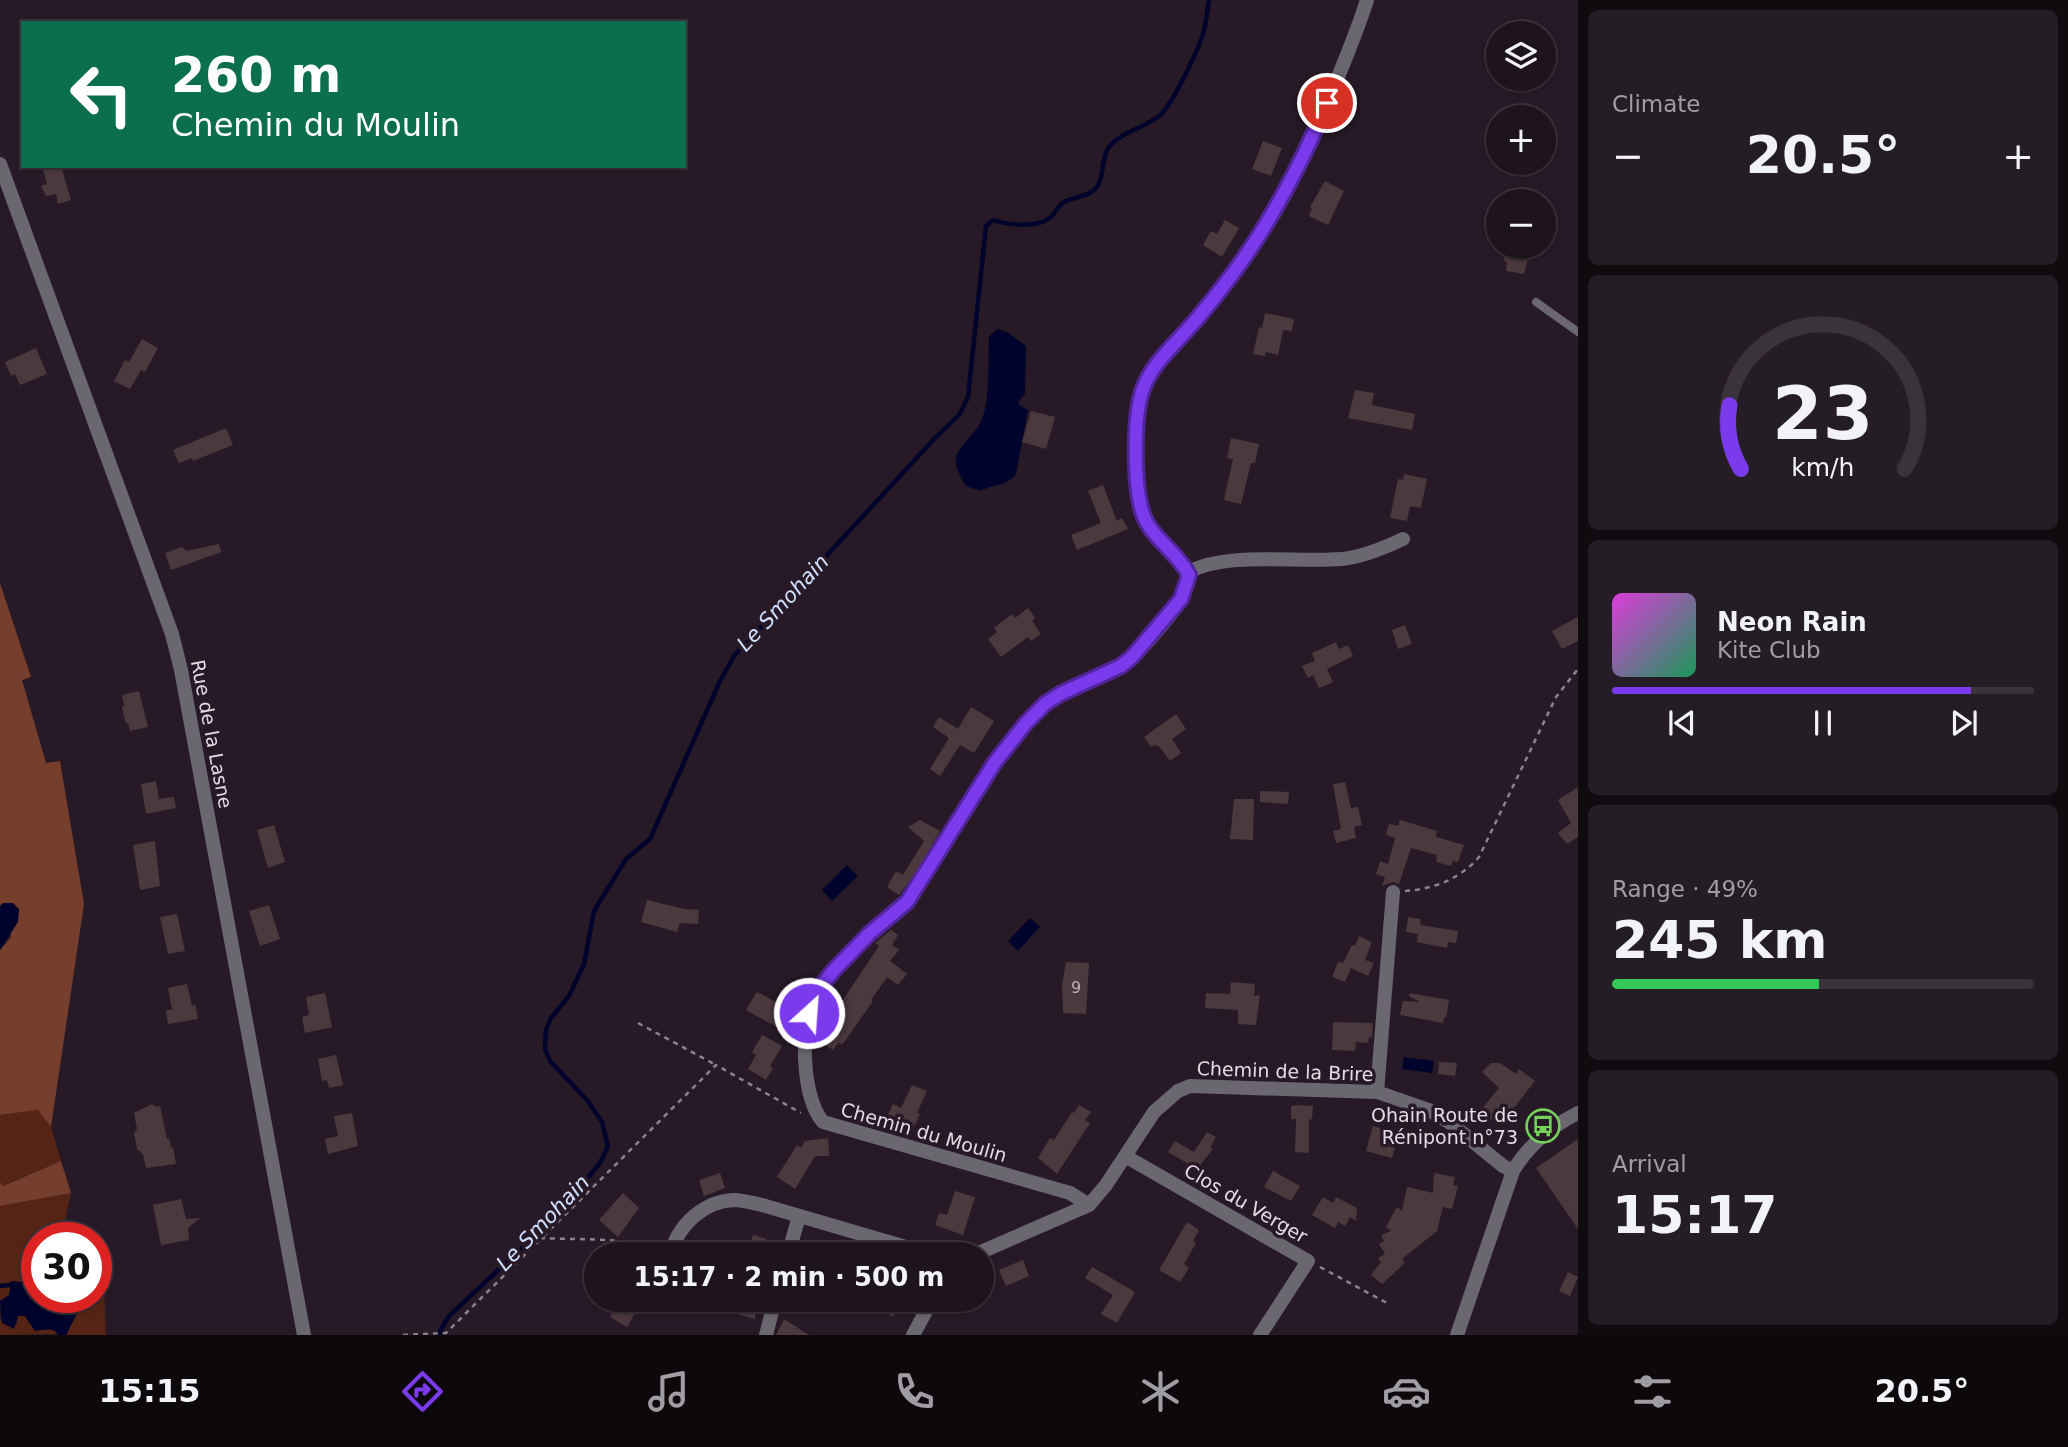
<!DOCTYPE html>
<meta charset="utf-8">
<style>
:root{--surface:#1d141c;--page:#251d25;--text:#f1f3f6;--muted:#a09ea3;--line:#3b333b;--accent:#7c3aed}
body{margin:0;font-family:"DejaVu Sans",sans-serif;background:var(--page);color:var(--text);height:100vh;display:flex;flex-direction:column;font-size:26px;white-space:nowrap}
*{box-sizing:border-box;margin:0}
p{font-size:23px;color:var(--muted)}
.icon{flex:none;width:38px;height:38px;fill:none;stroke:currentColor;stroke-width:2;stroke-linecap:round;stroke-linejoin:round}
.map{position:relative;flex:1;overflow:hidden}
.side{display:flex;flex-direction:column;gap:10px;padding:10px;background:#100b0f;width:490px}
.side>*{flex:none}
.guide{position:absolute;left:21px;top:21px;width:665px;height:147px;border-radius:0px;box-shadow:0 2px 5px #0004,0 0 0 2px var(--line);background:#0b6e4f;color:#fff;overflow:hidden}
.fabs{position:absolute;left:1486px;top:21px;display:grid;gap:14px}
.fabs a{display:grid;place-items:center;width:70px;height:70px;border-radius:50%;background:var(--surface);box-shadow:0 2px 5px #0004,0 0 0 2px var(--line);font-size:35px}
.speed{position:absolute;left:21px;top:1222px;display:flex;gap:14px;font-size:35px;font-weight:700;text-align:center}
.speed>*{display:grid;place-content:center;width:91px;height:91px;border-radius:50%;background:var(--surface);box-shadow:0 2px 5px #0004,0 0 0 2px var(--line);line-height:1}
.speed .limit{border:10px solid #d22;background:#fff;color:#111}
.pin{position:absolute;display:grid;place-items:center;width:60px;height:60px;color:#fff;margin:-30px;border:4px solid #fff;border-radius:50%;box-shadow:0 2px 7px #0007}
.me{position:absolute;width:77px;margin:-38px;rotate:26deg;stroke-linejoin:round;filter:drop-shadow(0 0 5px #0008)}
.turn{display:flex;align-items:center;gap:24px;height:147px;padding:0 35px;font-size:32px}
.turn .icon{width:91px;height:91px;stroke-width:2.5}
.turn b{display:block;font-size:49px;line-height:60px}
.big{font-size:52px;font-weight:700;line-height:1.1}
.side .card{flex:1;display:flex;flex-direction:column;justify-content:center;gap:10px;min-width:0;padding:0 24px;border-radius:10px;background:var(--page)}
.side .dial{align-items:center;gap:0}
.dial svg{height:182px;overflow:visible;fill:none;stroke:var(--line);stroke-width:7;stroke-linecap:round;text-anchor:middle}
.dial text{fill:var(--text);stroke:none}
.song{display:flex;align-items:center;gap:21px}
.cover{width:84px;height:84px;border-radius:10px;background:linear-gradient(135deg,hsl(300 70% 55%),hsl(150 70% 35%))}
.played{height:7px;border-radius:4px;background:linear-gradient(90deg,var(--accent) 85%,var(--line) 85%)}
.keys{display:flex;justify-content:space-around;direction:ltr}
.heat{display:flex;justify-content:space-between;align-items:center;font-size:38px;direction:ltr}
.charge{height:10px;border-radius:5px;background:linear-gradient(90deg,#34c759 49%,var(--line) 0)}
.trip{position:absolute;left:584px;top:1242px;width:410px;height:70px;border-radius:35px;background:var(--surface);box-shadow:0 2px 5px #0004,0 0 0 2px var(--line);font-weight:700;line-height:70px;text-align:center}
.dock{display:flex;height:112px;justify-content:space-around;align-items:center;background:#0c080b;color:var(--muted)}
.dock .icon{width:49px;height:49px}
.dock .current{color:var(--accent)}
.dock b{font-size:32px;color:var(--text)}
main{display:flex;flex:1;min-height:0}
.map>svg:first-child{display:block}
.green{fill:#562414}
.forest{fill:#763e2c}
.water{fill:#00032b}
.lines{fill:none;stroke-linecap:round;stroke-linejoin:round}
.stream{stroke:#00032b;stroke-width:4.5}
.building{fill:#4c393d}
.path{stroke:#8e838c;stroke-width:2.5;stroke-dasharray:5 5;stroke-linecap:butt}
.service{stroke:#6a676f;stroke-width:8}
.minor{stroke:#6a676f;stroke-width:14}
.tertiary{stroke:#6a676f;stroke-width:14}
.route-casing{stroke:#51269a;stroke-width:18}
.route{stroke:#7c3aed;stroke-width:12}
.labels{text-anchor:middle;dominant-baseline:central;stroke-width:7;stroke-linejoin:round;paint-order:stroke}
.number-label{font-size:16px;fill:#bfb3ba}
.street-label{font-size:19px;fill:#e5dce3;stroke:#271a26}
.poi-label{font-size:19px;fill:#e5dce3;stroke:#271a26;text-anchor:end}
.water-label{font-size:21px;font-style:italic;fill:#d1e0ff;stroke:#271a26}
</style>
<main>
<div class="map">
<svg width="1578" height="1335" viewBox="0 0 1578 1335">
<rect width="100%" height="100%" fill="#271a26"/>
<!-- green -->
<path class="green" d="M 38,1110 L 51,1127 L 61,1161 L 2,1186 L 0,1182 L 0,1115 Z
M 71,1193 L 61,1237 L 37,1237 L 37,1271 L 22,1271 L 24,1278 L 9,1295 L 0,1301 L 0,1206 Z
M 108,1248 L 110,1274 L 104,1289 L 106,1335 L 66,1335 L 85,1297 L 96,1297 L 96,1249 Z
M 18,1316 L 25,1316 L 29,1324 L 54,1330 L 59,1334 L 0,1335 L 0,1317 L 2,1323 L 17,1324 Z"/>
<!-- forest -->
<path class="forest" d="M 0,583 L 31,677 L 22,680 L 46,763 L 60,761 L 84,904 L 51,1127 L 38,1110 L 0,1115 L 0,950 L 11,937 L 4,903 L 0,906 Z
M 61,1161 L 71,1193 L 0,1206 L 0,1182 L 3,1186 Z"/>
<!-- water -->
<path class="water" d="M 997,329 L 1007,332 L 1026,346 L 1025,394 L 1019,401 L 1019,405 L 1028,410 L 1016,474 C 1007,486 994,484 981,491 L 966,486 C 962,479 955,469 956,460 C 957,445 977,434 982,419 C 990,401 988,358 989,337 Z
M 847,865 L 858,876 L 832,901 L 822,890 Z
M 3,903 L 13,903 L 19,909 L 18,922 L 0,950 L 0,906 Z
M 1030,918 L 1040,927 L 1018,951 L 1008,941 Z
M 1404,1057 L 1434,1061 L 1432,1073 L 1402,1069 Z
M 22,1271 L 37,1271 L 37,1297 L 85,1297 L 66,1335 L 58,1335 C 54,1327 44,1330 35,1331 L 25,1316 L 18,1316 L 14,1329 L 2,1323 L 0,1301 L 9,1295 L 11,1281 L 21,1282 L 23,1278 Z"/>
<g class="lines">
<!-- stream -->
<path class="stream" d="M 0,1286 L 10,1285
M 438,1335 L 449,1316 L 556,1216 L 600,1163 L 608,1146 L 602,1122 L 587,1100 L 550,1061 L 545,1049 L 546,1030 L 551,1018 L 569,996 L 584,964 L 594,911 L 626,859 L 650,839 L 720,681 L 734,656 L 935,438 L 960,414 L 968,397 L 986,226 L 993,220 C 1007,225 1037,228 1050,218 C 1056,213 1057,206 1064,202 C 1074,197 1091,196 1097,187 C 1105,176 1100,160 1109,147 C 1122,131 1143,129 1159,116 C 1172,106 1196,54 1202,37 C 1206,26 1207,12 1209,0"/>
</g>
<!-- building -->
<path class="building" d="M 1263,141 L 1282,148 L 1271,176 L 1252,169 Z
M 42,166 L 61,166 L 71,200 L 58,204 L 56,194 L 46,196 L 41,186 L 47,184 Z
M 1325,181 L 1344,191 L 1328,225 L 1309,216 L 1312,208 L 1310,207 Z
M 1225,220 L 1239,228 L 1222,257 L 1203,245 L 1211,231 L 1217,234 Z
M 1506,247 L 1531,247 L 1524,274 L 1506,271 L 1507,262 L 1504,261 Z
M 1265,313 L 1294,319 L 1292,331 L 1283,330 L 1278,355 L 1266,352 L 1265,356 L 1253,354 L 1259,327 L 1262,328 Z
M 142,339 L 158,348 L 145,372 L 141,370 L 130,389 L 114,381 L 125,360 L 129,362 Z
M 36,348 L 47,374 L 20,385 L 15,374 L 11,376 L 5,362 Z
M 1355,390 L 1374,393 L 1372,405 L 1415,414 L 1412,430 L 1348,418 Z
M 1031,411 L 1055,417 L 1046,449 L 1022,442 Z
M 226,428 L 233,445 L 193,461 L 192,458 L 179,463 L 173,450 Z
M 1231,438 L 1259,444 L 1255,463 L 1251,463 L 1241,504 L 1224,500 L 1233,459 L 1227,458 Z
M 1404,474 L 1427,479 L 1421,508 L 1410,506 L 1407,521 L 1390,518 L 1398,479 L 1403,480 Z
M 1103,485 L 1117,521 L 1122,518 L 1128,529 L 1077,550 L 1071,535 L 1101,523 L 1088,491 Z
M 219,544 L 221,552 L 171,570 L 165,553 L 182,547 L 187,551 Z
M 1028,608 L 1035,618 L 1032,621 L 1041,634 L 1031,641 L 1028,637 L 1001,657 L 988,639 L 997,632 L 994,628 L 1012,614 L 1015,618 Z
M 1578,617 L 1578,641 L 1562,649 L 1552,631 Z
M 1405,625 L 1412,644 L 1398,649 L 1392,630 Z
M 1336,642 L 1339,649 L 1348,645 L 1353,656 L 1327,669 L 1333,682 L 1319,688 L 1313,675 L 1308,678 L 1302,666 L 1315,661 L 1312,653 Z
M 139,691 L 148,727 L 130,731 L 128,723 L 126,724 L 122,707 L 124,706 L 122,695 Z
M 971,707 L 994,721 L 974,753 L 960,745 L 940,776 L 930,769 L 949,738 L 933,727 L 939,717 L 958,729 Z
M 1176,714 L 1186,729 L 1172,739 L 1181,753 L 1170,761 L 1160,747 L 1155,745 L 1151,747 L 1144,737 Z
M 156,781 L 159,799 L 174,797 L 176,808 L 146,814 L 141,784 Z
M 1345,782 L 1351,808 L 1358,807 L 1362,825 L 1354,827 L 1356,838 L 1336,843 L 1333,831 L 1341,829 L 1333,784 Z
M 1578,787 L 1578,837 L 1567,844 L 1558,833 L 1571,823 L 1558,800 Z
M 1260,791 L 1289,792 L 1288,804 L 1260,802 Z
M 1234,799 L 1254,799 L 1253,840 L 1230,839 Z
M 920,820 L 940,831 L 915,874 L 899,895 L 887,887 L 896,871 L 903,875 L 924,841 L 908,827 Z
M 1400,820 L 1437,831 L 1436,837 L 1464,845 L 1458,862 L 1453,861 L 1451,866 L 1436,862 L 1437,855 L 1411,848 L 1399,884 L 1393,882 L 1382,886 L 1385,877 L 1376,874 L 1380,861 L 1388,864 L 1395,838 L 1386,835 L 1389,824 L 1398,826 Z
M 274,825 L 285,862 L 268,868 L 257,830 Z
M 155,841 L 160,886 L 140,890 L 133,845 Z
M 647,900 L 684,909 L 699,910 L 698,924 L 680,923 L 677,932 L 641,922 Z
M 269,905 L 280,939 L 260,946 L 249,911 Z
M 177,914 L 185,951 L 168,954 L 160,917 Z
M 1408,917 L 1421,919 L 1420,925 L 1458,931 L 1456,943 L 1448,942 L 1447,948 L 1417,942 L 1418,932 L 1418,934 L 1406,932 Z
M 891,930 L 898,935 L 892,945 L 899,950 L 890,961 L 907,974 L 898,985 L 887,977 L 871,1000 L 873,1001 L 842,1045 L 839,1042 L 833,1050 L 817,1039 L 879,946 L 875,943 Z
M 1359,936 L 1372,942 L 1365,960 L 1374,963 L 1368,976 L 1351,968 L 1345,982 L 1332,977 L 1338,962 L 1343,963 L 1352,945 L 1355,946 Z
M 1066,962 L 1089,963 L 1086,1014 L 1063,1013 L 1062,985 Z
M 1231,982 L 1255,984 L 1254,996 L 1260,995 L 1256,1025 L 1238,1024 L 1238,1010 L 1205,1008 L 1206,993 L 1230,994 Z
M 187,984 L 192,1006 L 195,1005 L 198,1019 L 168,1024 L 166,1010 L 172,1010 L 168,988 Z
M 757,992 L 786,1007 L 775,1026 L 746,1010 Z
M 325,993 L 332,1027 L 305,1033 L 302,1017 L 309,1015 L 306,997 Z
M 1410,993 L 1449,1000 L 1446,1018 L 1444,1017 L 1443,1023 L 1400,1015 L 1403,1001 L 1420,1002 L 1409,996 Z
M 1333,1022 L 1373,1023 L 1372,1037 L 1369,1037 L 1368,1043 L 1356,1042 L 1355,1051 L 1332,1050 Z
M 762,1035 L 782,1046 L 770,1066 L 773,1068 L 766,1080 L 748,1069 L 756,1055 L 752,1052 Z
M 336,1055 L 343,1085 L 329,1088 L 327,1080 L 322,1081 L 318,1059 Z
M 1439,1062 L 1457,1063 L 1455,1076 L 1438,1074 Z
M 1491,1063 L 1500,1063 L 1516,1074 L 1519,1069 L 1535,1081 L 1501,1124 L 1494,1118 L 1491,1120 L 1480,1111 L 1499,1088 L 1482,1072 Z
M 912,1085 L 927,1091 L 917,1113 L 920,1114 L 911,1133 L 886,1119 L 893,1104 L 901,1108 Z
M 152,1104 L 156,1107 L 160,1106 L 167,1139 L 169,1138 L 171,1148 L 173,1147 L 176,1164 L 146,1168 L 143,1154 L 137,1149 L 134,1133 L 137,1129 L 134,1113 Z
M 1079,1105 L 1091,1112 L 1085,1120 L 1090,1123 L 1057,1174 L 1038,1158 L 1050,1138 L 1054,1140 L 1072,1112 L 1074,1113 Z
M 1299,1105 L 1313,1106 L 1312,1119 L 1309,1120 L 1309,1153 L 1295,1152 L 1296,1119 L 1291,1119 L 1291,1106 Z
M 352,1113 L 358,1146 L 328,1154 L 325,1139 L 338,1136 L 334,1116 Z
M 1373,1126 L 1399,1133 L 1392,1158 L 1366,1151 Z
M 1207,1132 L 1216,1137 L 1210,1148 L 1213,1149 L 1197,1169 L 1168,1152 L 1175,1141 L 1194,1152 Z
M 828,1138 L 829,1156 L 815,1156 L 795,1189 L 777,1177 L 797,1145 L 801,1148 L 805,1141 Z
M 1578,1139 L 1578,1229 L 1536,1168 Z
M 1273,1171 L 1300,1186 L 1291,1201 L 1264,1187 Z
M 720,1173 L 725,1188 L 704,1196 L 699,1180 Z
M 1434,1173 L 1455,1177 L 1453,1185 L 1458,1186 L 1452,1209 L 1443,1207 L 1437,1231 L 1402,1259 L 1405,1263 L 1382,1284 L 1371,1275 L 1381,1262 L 1378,1258 L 1385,1254 L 1379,1244 L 1384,1241 L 1381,1235 L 1391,1231 L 1386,1227 L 1397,1207 L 1402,1211 L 1407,1187 L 1433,1193 Z
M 955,1191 L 975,1197 L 963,1235 L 935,1225 L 939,1213 L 947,1215 Z
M 623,1193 L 639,1208 L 618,1237 L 599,1220 Z
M 1323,1197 L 1333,1203 L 1336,1197 L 1357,1208 L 1356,1221 L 1350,1217 L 1345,1226 L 1338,1222 L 1335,1228 L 1312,1215 Z
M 181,1199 L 186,1219 L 200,1218 L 188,1228 L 189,1240 L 161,1245 L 153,1205 Z
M 1187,1222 L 1199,1230 L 1193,1241 L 1196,1243 L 1184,1264 L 1189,1268 L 1180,1282 L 1159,1270 Z
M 753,1235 L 767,1239 L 762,1255 L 747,1255 Z
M 1023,1260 L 1029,1276 L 1006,1286 L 999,1270 Z
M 1092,1267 L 1135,1292 L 1117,1323 L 1101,1314 L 1113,1295 L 1085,1278 Z
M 1568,1272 L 1578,1277 L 1570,1296 L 1559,1291 Z
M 620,1300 L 642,1300 L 627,1327 L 610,1317 Z
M 740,1300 L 756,1300 L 755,1319 L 737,1314 Z
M 866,1300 L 904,1300 L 893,1317 Z
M 784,1319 L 809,1335 L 776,1335 Z"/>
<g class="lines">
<!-- path -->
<path class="path" d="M 1405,891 C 1434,889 1460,879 1479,857 L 1556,697 L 1578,669
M 638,1023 L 716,1065
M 540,1238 C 579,1240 622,1237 659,1249
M 1320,1267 L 1387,1303
M 403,1335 L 446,1333 L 716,1065 L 801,1113"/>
<!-- service -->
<path class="service" d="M 1536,302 L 1578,332"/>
<!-- minor -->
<path class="minor" d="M 1188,572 C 1229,551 1296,563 1342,559 C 1363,557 1384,548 1403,539
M 1377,1092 L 1393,892
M 1125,1156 L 1308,1261 L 1260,1335
M 1089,1205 L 1070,1193 L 823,1122 C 802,1098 800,1028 813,999 C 832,957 879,934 908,900 C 923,883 933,861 945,842 C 974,794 1003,742 1045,705 C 1067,685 1096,682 1120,667 C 1137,657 1170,617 1181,600 C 1185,593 1187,584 1189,575 C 1174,542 1141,534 1137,492 C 1135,467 1135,414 1142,391 C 1151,359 1192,326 1213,300 C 1230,280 1246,258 1260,236 C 1290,192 1311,142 1331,94 C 1344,63 1357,32 1367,0
M 671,1253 C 678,1225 704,1201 734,1200 C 743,1200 753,1203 762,1205 L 933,1255
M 788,1255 L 799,1216
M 974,1255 L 1089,1205 L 1106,1185 L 1154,1112 L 1178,1091 L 1190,1086 L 1377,1092 L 1429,1110 L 1449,1122 L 1503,1166 L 1513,1171
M 766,1335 L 775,1300
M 913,1335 L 932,1300"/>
<!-- tertiary -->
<path class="tertiary" d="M 0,164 L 172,634 L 181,670 L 304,1335
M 1457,1335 L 1513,1171 C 1528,1146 1552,1126 1578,1113"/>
</g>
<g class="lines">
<defs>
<path id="route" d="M 809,1013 L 821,986 L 834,970 L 869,934 L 907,902 L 995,762 L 1026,723 L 1046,703 L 1060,694 L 1121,666 L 1132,657 L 1181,599 L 1189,575 C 1177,551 1149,537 1142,511 C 1134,485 1133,415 1143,389 C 1151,366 1171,348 1187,330 C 1202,314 1215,297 1228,280 C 1270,225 1300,167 1327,103"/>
</defs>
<!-- route casing -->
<use href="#route" class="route-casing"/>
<!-- route -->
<use href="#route" class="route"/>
</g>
<!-- icons -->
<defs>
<symbol id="bus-ring" viewBox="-11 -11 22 22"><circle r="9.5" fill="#271a26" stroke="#74d25b" stroke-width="1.5"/><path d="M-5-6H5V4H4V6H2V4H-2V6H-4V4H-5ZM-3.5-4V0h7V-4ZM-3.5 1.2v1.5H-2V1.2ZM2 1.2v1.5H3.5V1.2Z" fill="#74d25b"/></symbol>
</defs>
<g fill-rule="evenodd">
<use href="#bus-ring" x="1524" y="1107" width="38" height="38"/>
</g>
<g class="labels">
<!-- number labels -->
<g class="number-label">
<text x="1076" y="987">9</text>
</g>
<!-- street labels -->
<g class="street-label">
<text transform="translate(212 734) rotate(79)">Rue de la Lasne</text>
<text transform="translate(1285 1071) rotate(2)">Chemin de la Brire</text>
<text transform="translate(924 1132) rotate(16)">Chemin du Moulin</text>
<text transform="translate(1246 1203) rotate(30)">Clos du Verger</text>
</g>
<!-- poi labels -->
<g class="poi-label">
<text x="1518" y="1115">Ohain Route de<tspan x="1518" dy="22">Rénipont n°73</tspan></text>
</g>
<!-- water labels -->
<g class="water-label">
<text transform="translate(783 603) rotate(-47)">Le Smohain</text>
<text transform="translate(543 1223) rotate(-46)">Le Smohain</text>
</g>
</g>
</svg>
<div class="fabs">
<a><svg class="icon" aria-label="layers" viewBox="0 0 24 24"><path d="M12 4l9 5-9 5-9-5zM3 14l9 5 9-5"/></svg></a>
<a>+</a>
<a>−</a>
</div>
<div class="speed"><div class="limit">30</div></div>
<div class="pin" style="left:1327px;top:103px;background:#d93025"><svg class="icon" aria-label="arrive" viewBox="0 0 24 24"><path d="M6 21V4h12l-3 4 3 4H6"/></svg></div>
<svg class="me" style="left:809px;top:1013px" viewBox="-20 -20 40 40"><circle r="17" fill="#7c3aed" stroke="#fff" stroke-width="3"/><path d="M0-11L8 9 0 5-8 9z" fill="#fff"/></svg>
<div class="trip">15:17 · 2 min · 500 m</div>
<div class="guide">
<div class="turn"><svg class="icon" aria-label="left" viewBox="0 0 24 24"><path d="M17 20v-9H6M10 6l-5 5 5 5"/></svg><div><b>260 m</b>Chemin du Moulin</div></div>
</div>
</div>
<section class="side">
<div class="card"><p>Climate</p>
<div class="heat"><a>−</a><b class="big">20.5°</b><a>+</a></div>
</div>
<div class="card dial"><svg viewBox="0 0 100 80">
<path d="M14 69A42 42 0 1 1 86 69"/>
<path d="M14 69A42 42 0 0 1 9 41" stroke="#7c3aed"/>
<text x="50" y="56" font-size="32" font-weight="700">23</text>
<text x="50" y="72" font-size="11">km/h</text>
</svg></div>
<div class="card">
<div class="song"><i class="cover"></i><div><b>Neon Rain</b><p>Kite Club</p></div></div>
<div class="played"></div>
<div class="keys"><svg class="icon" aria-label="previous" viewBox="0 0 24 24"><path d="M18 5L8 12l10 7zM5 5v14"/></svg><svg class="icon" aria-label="pause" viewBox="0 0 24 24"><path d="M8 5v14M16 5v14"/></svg><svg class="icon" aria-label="next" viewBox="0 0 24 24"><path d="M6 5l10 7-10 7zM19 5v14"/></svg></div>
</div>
<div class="card"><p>Range · 49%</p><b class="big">245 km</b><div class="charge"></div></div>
<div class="card"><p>Arrival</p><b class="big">15:17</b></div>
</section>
</main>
<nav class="dock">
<b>15:15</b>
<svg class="icon current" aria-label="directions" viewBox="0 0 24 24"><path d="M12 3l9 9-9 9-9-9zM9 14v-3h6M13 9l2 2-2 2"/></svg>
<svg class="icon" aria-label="music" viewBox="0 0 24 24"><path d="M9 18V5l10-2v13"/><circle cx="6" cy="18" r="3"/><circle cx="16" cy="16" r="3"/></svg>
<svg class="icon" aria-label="phone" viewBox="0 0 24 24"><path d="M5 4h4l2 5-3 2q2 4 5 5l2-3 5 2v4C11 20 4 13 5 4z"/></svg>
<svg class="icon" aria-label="climate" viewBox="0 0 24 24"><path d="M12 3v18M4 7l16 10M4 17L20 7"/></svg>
<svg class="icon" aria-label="car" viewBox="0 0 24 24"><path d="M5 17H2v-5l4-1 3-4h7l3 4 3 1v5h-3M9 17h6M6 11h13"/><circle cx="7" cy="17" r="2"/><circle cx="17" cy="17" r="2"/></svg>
<svg class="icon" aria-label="filters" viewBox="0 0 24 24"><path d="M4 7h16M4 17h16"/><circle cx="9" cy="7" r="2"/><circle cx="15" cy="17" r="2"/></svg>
<b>20.5°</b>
</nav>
